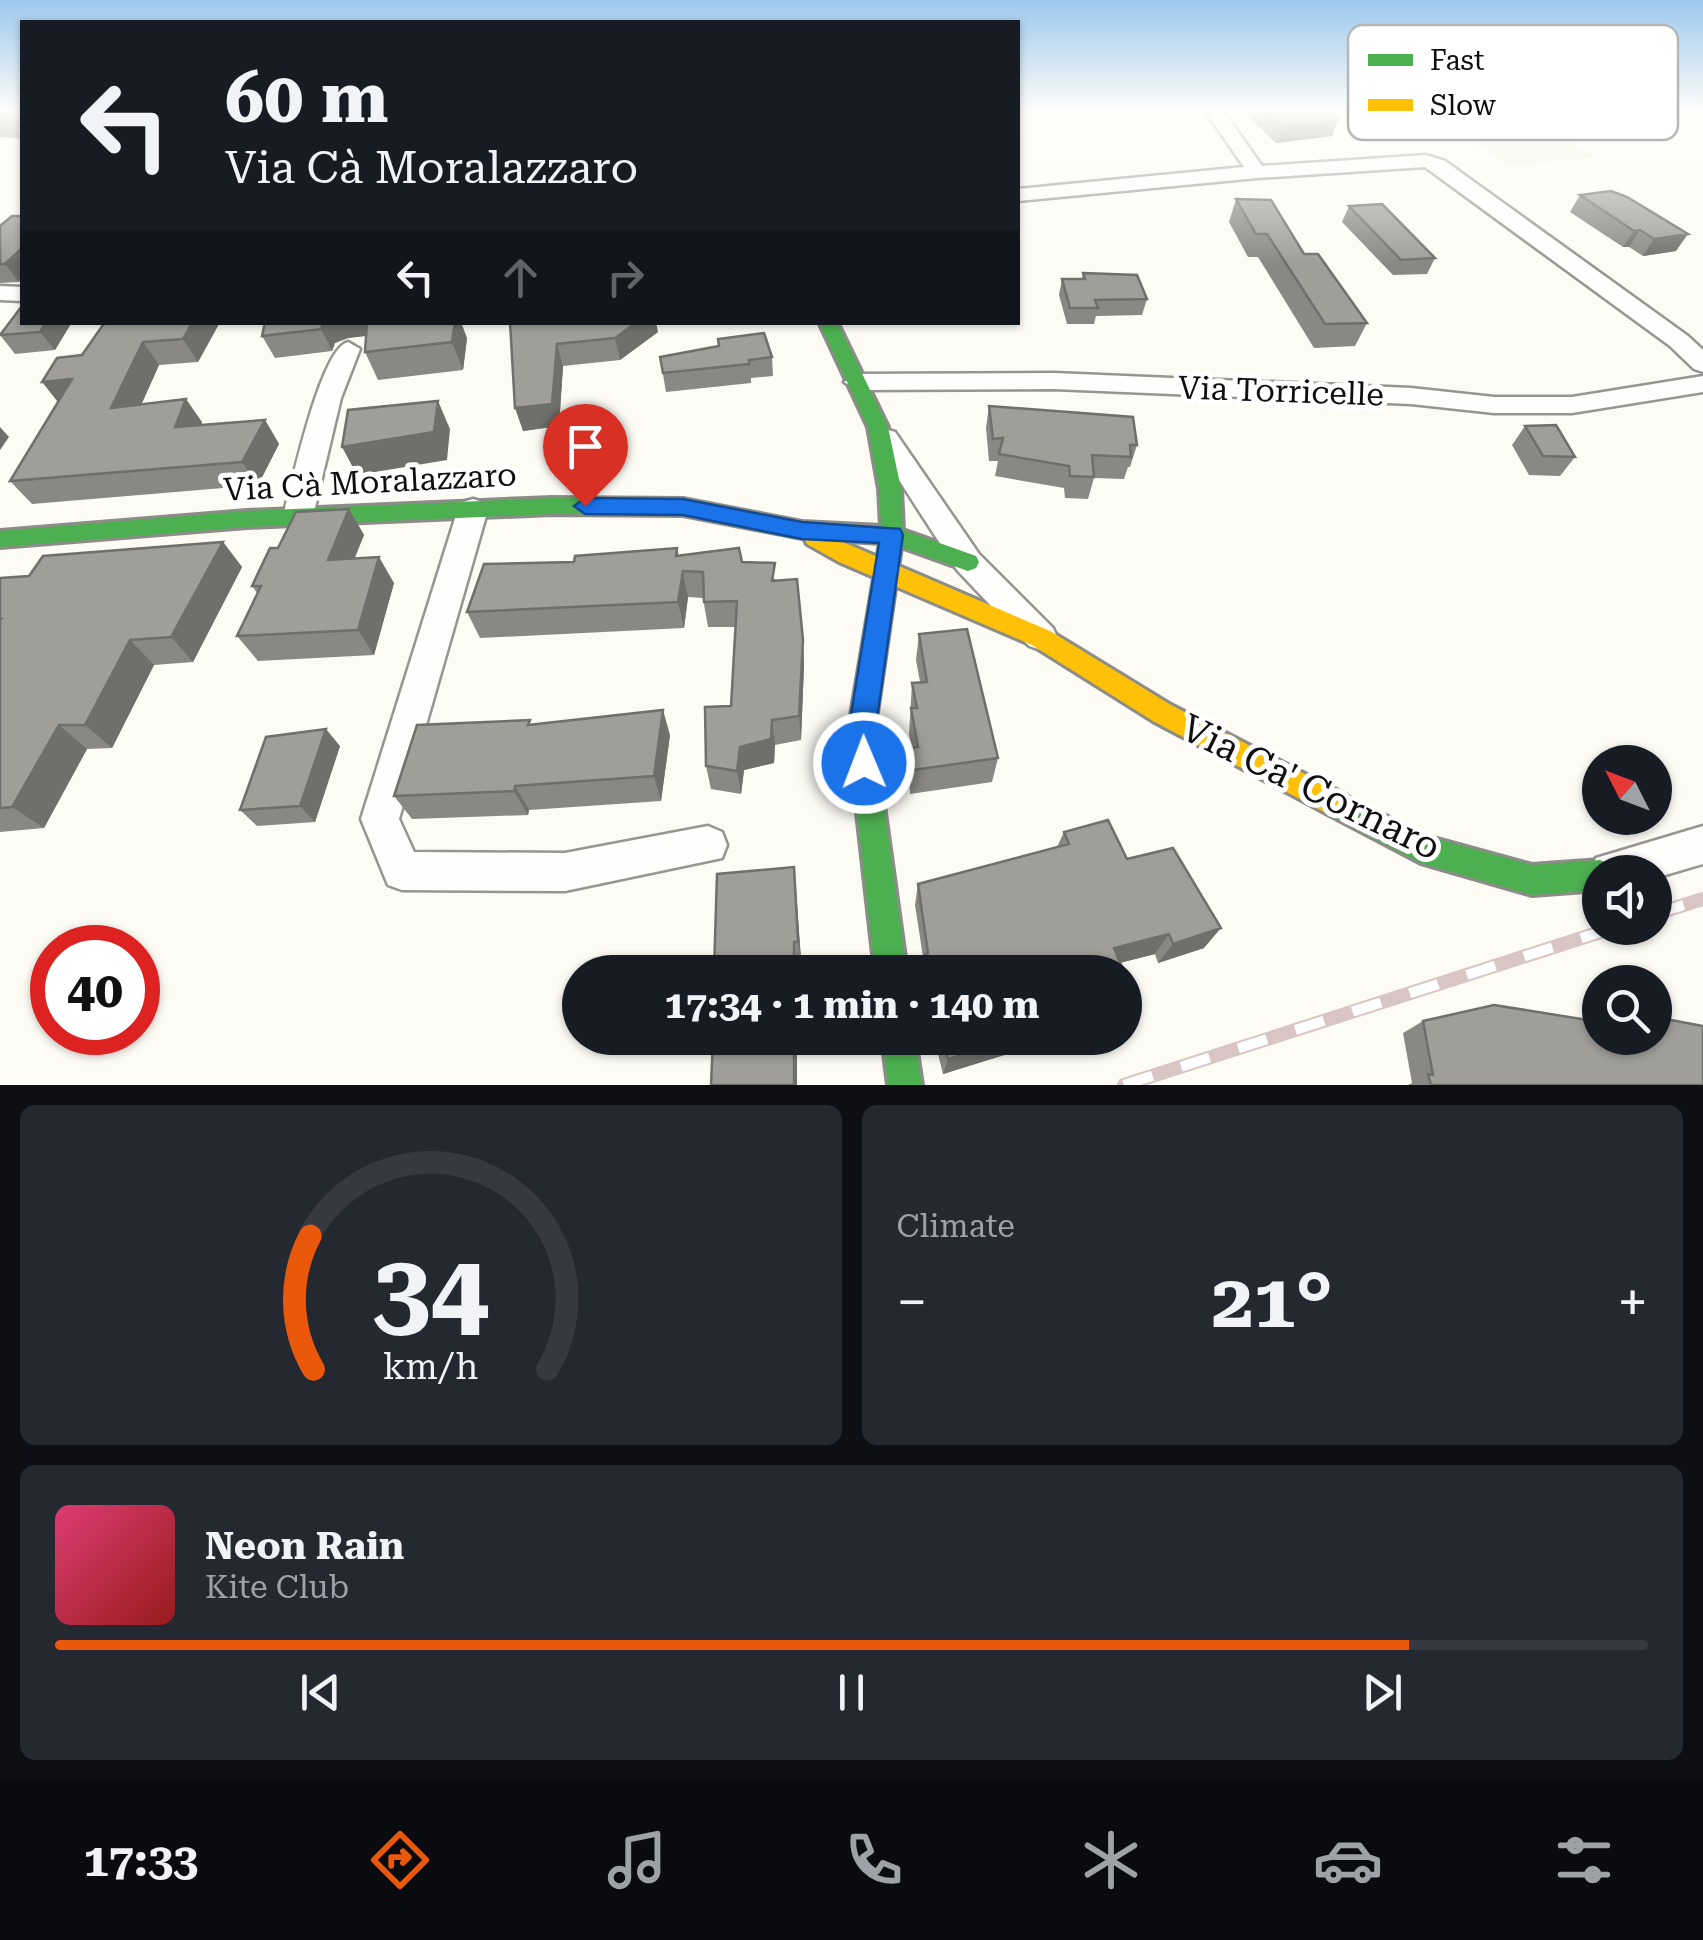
<!DOCTYPE html>
<meta charset="utf-8">
<style>
:root{--surface:#171b24;--page:#242831;--text:#f1f3f6;--muted:#9ea1a6;--line:#363941;--accent:#ea580c}
body{margin:0;font-family:"Roboto Serif",serif;background:var(--page);color:var(--text);height:100vh;display:flex;flex-direction:column;font-size:38px;white-space:nowrap}
*{box-sizing:border-box;margin:0}
p{font-size:32px;color:var(--muted)}
.icon{flex:none;width:55px;height:55px;fill:none;stroke:currentColor;stroke-width:2;stroke-linecap:round;stroke-linejoin:round}
.map{position:relative;height:1085px;overflow:hidden}
.drawer{display:flex;flex-direction:column;gap:20px;padding:20px;background:#0d0f14;flex:1}
.drawer>*{flex:none}
.top-card{position:absolute;left:20px;top:20px;width:1000px;height:305px;border-radius:0px;box-shadow:0 2px 8px #0004;background:#171b24;color:var(--text);overflow:hidden}
.needle{width:65px;rotate:312deg}
.buttons{position:absolute;left:1582px;top:745px;display:grid;gap:20px}
.buttons a{display:grid;place-items:center;width:90px;height:90px;border-radius:50%;background:var(--surface);box-shadow:0 2px 8px #0004;font-size:50px}
.speed{position:absolute;left:30px;top:925px;display:flex;gap:20px;font-size:50px;font-weight:700;text-align:center}
.speed>*{display:grid;place-content:center;width:130px;height:130px;border-radius:50%;background:var(--surface);box-shadow:0 2px 8px #0004;line-height:1}
.speed .limit{border:15px solid #d22;background:#fff;color:#111}
.pin{position:absolute;display:grid;place-items:center;width:85px;height:85px;color:#fff;margin:-102px -42px;border-radius:50% 50% 50% 0;rotate:-45deg;box-shadow:0 0 10px #0007}
.pin .icon{rotate:45deg}
.me{position:absolute;width:110px;margin:-55px;rotate:359deg;stroke-linejoin:round;filter:drop-shadow(0 0 8px #0008)}
.turn{display:flex;align-items:center;gap:35px;height:210px;padding:0 40px;font-size:45px}
.turn .icon{width:130px;height:130px;stroke-width:2.5}
.turn b{display:block;font-size:70px;line-height:85px}
.lanes{display:flex;align-items:center;height:95px;padding:0 40px;background:#0003;justify-content:center;gap:50px;direction:ltr}
.lanes .off{opacity:.35}
.big{font-size:75px;font-weight:700;line-height:1.1}
.drawer .tile{flex:1;display:flex;flex-direction:column;justify-content:center;gap:15px;min-width:0;padding:0 35px;border-radius:15px;background:var(--page)}
.drawer .dial{align-items:center;gap:0}
.dial svg{height:260px;overflow:visible;fill:none;stroke:var(--line);stroke-width:7;stroke-linecap:round;text-anchor:middle}
.dial text{fill:var(--text);stroke:none}
.song{display:flex;align-items:center;gap:30px}
.cover{width:120px;height:120px;border-radius:15px;background:linear-gradient(135deg,hsl(340 70% 55%),hsl(0 70% 35%))}
.played{height:10px;border-radius:5px;background:linear-gradient(90deg,var(--accent) 85%,var(--line) 85%)}
.keys{display:flex;justify-content:space-around;direction:ltr}
.heat{display:flex;justify-content:space-between;align-items:center;font-size:55px;direction:ltr}
.drawer .tiles{flex:1;display:grid;gap:20px;grid-template-columns:1fr 1fr}
.tile:last-child{grid-column:span 2}
.trip{position:absolute;left:562px;top:955px;width:580px;height:100px;border-radius:50px;background:var(--surface);box-shadow:0 2px 8px #0004;font-weight:700;line-height:100px;text-align:center}
.tab-bar{display:flex;height:160px;justify-content:space-around;align-items:center;background:#090b0e;color:var(--muted)}
.tab-bar .icon{width:70px;height:70px}
.tab-bar .active{color:var(--accent)}
.tab-bar b{font-size:45px;color:var(--text)}
.map>svg:first-child{display:block}
.pitch{fill:#eef5de}
.lines{fill:none;stroke-linecap:round;stroke-linejoin:round}
.street-casing{stroke:#969592;stroke-width:5}
.fast-casing{stroke:#8c8c89;stroke-width:6}
.slow-casing{stroke:#8c8c89;stroke-width:6}
.street{fill:#fffefd;fill-rule:evenodd}
.fast{fill:#4caf50;fill-rule:evenodd}
.slow{fill:#ffc107;fill-rule:evenodd}
.rail-casing{stroke:#d8c5c4;stroke-width:14}
.rail{stroke:#fff;stroke-width:10;stroke-dasharray:30;stroke-linecap:butt}
.wall{fill:#898884}
.shaded-wall{fill:#6f6f6b}
.building{fill:#9f9e99;stroke:#6f6f6b;stroke-width:2.5}
.route{fill:#1a73e8;stroke:#114b97;stroke-width:2.5}
.labels{text-anchor:middle;dominant-baseline:central;stroke-width:10;stroke-linejoin:round;paint-order:stroke}
.street-label{font-size:32px;fill:#0f0f0f;stroke:#fff}
.near-street-label{font-size:38px;fill:#0f0f0f;stroke:#fff}
.key{fill:#fff;stroke:#b7b7b7;stroke-width:2.5}
.key-label{font-size:28px;fill:#0f0f0f}
</style>
<div class="map">
<svg width="1703" height="1085" viewBox="0 0 1703 1085">
<rect width="100%" height="100%" fill="#fcfbf4"/>
<!-- pitch -->
<path class="pitch" d="M 1557,134 L 1597,157 L 1507,165 L 1473,141 Z"/>
<g class="lines">
<defs>
<path id="street" d="M 1206,112 L 1224,112 L 1262,166 L 1426,155 L 1445,161 L 1688,336 L 1703,350 L 1703,372 L 1694,369 L 1670,346 L 1425,167 L 1257,178 L 1018,201 L 1018,189 L 1244,167 Z
M 0,286 L 22,287 L 22,301 L 0,300 Z
M 348,342 L 360,349 L 341,398 L 313,516 L 308,523 L 298,527 L 288,523 L 283,516 C 292,485 320,349 348,342 Z
M 1054,373 L 1411,388 L 1494,397 L 1572,397 L 1703,376 L 1703,392 L 1572,413 L 1494,413 L 1411,404 L 1054,389 L 857,390 L 844,382 L 857,374 Z
M 885,429 L 895,432 L 979,554 L 1053,628 L 1057,637 L 1053,646 L 1041,650 L 1029,646 L 957,570 L 872,438 L 875,432 Z
M 473,499 L 483,502 L 488,509 L 399,819 L 414,852 L 565,853 L 708,826 L 722,832 L 727,845 L 722,858 L 565,891 L 402,890 L 388,885 L 361,819 L 458,509 L 463,502 Z
M 1703,826 L 1703,864 L 1655,878 L 1655,872 L 1600,872 L 1600,887 L 1596,886 L 1590,872 L 1596,858 Z"/>
<path id="fast" d="M 819,322 L 837,322 L 888,427 L 901,489 L 903,530 L 976,556 L 979,562 L 976,568 L 968,571 L 901,547 L 874,733 L 907,972 L 875,972 L 848,733 L 880,543 L 802,538 L 683,515 L 552,514 L 247,527 L 0,547 L 0,531 L 247,511 L 552,498 L 683,499 L 802,522 L 881,526 L 879,489 L 868,427 Z
M 1336,791 L 1426,836 L 1532,865 L 1600,860 L 1611,865 L 1614,872 L 1600,872 L 1600,890 L 1532,895 L 1421,863 L 1326,813 L 1322,804 L 1326,795 Z
M 882,1038 L 915,1038 L 922,1085 L 888,1085 Z"/>
<path id="slow" d="M 815,530 L 1050,631 L 1171,705 L 1346,795 L 1350,804 L 1346,813 L 1336,817 L 1326,813 L 1153,721 L 1032,645 L 839,562 L 807,544 L 804,538 Z"/>
</defs>
<!-- street casing -->
<use href="#street" class="street-casing"/>
<!-- fast casing -->
<use href="#fast" class="fast-casing"/>
<!-- slow casing -->
<use href="#slow" class="slow-casing"/>
<!-- street -->
<use href="#street" class="street"/>
<!-- fast -->
<use href="#fast" class="fast"/>
<!-- slow -->
<use href="#slow" class="slow"/>
<defs>
<path id="rail" d="M 1655,914 L 1703,899
M 1124,1085 L 1613,928"/>
</defs>
<!-- rail casing -->
<use href="#rail" class="rail-casing"/>
<!-- rail -->
<use href="#rail" class="rail"/>
</g>
<!-- wall -->
<path class="wall" d="M 0,112 L 22,112 L 22,139 L 0,137 Z
M 1252,112 L 1329,112 L 1338,119 L 1332,136 L 1276,143 L 1250,118 Z
M 1580,195 L 1676,251 L 1643,256 L 1629,247 L 1623,247 L 1570,212 Z
M 1236,199 L 1304,254 L 1367,323 L 1355,346 L 1314,348 L 1258,257 L 1248,257 L 1229,222 Z
M 1349,206 L 1435,258 L 1427,274 L 1393,275 L 1342,222 Z
M 0,226 L 19,282 L 0,283 Z
M 1083,273 L 1147,299 L 1142,315 L 1096,316 L 1094,324 L 1067,324 L 1059,295 L 1062,279 L 1082,279 Z
M 22,322 L 72,322 L 55,350 L 15,354 L 0,335 Z
M 220,322 L 198,362 L 159,365 L 141,405 L 202,422 L 201,425 L 265,420 L 279,444 L 258,485 L 32,504 L 10,481 L 58,402 L 82,355 Z
M 265,322 L 467,338 L 463,370 L 378,380 L 365,352 L 366,336 L 348,338 L 335,343 L 332,351 L 275,358 L 262,336 Z
M 510,322 L 658,332 L 620,360 L 563,366 L 559,426 L 523,431 Z
M 660,357 L 772,357 L 773,376 L 751,378 L 751,383 L 666,392 Z
M 989,406 L 1137,445 L 1130,467 L 1128,467 L 1124,479 L 1094,478 L 1088,499 L 1065,498 L 1064,488 L 995,476 L 998,461 L 989,461 L 986,428 Z
M 610,417 L 615,436 L 609,476 L 566,477 L 560,458 Z
M 1525,426 L 1575,457 L 1560,476 L 1529,475 L 1512,445 Z
M 349,509 L 364,535 L 354,558 L 394,583 L 374,655 L 258,661 L 237,636 L 257,593 L 252,586 L 278,548 Z
M 223,542 L 242,567 L 193,662 L 154,665 L 112,748 L 87,749 L 44,828 L 0,832 L 0,578 L 29,576 Z
M 677,548 L 678,555 L 742,562 L 776,580 L 803,640 L 804,665 L 801,740 L 775,745 L 774,763 L 744,770 L 741,794 L 711,789 L 706,766 L 731,706 L 736,627 L 708,627 L 703,598 L 688,597 L 684,628 L 480,638 L 467,612 L 574,562 Z
M 919,634 L 998,758 L 992,782 L 910,794 L 909,773 L 912,750 L 909,734 L 912,683 L 920,682 L 916,660 Z
M 532,725 L 670,735 L 661,801 L 529,810 L 528,815 L 412,819 L 394,796 Z
M 340,746 L 315,822 L 257,826 L 240,810 Z
M 1064,832 L 1127,859 L 1204,948 L 1158,963 L 1155,954 L 1120,963 L 1124,972 L 919,972 L 923,957 L 915,905 L 918,884 L 1057,847 Z
M 794,867 L 801,960 L 714,972 Z
M 1600,1017 L 1600,1038 L 1703,1085 L 1408,1085 L 1412,1083 L 1403,1033 L 1423,1021 L 1592,1021 Z
M 934,1038 L 1059,1038 L 943,1074 Z"/>
<!-- shaded-wall -->
<path class="shaded-wall" d="M 1338,119 L 1332,136 L 1276,143 L 1282,127 Z
M 1640,230 L 1629,247 L 1623,247 L 1634,231 Z
M 1688,234 L 1676,251 L 1643,256 L 1654,239 Z
M 22,248 L 22,278 L 19,282 L 5,264 Z
M 46,322 L 72,322 L 55,350 L 40,332 Z
M 193,322 L 220,322 L 198,362 L 183,339 Z
M 323,322 L 398,322 L 396,332 L 348,338 L 335,343 L 332,351 L 321,329 Z
M 455,322 L 461,322 L 467,338 L 463,370 L 452,342 Z
M 637,322 L 656,322 L 658,332 L 620,360 L 615,338 Z
M 143,342 L 159,365 L 129,432 L 111,408 Z
M 557,344 L 563,366 L 559,426 L 523,431 L 515,408 Z
M 72,379 L 61,406 L 42,382 Z
M 186,399 L 202,422 L 191,451 L 175,427 Z
M 438,401 L 450,429 L 447,460 L 357,475 L 342,447 Z
M 610,417 L 615,436 L 609,476 L 604,457 Z
M 265,420 L 279,444 L 258,485 L 242,462 Z
M 0,427 L 9,437 L 0,450 Z
M 349,509 L 364,535 L 344,585 L 328,560 Z
M 223,542 L 242,567 L 193,662 L 171,637 Z
M 677,548 L 688,597 L 684,628 L 678,602 L 676,556 Z
M 379,557 L 394,583 L 374,655 L 358,630 Z
M 130,640 L 154,665 L 112,748 L 85,725 Z
M 803,640 L 804,665 L 801,740 L 799,716 Z
M 663,710 L 670,735 L 661,801 L 654,776 Z
M 772,720 L 775,745 L 774,763 L 744,770 L 741,794 L 737,771 L 740,747 Z
M 59,725 L 87,749 L 44,828 L 12,807 Z
M 326,729 L 340,746 L 315,822 L 300,806 Z
M 515,786 L 529,810 L 528,815 L 514,791 Z
M 794,867 L 796,887 L 801,960 L 798,942 Z
M 1221,928 L 1204,948 L 1158,963 L 1173,944 Z
M 1169,934 L 1155,954 L 1103,967 L 1114,948 Z
M 1135,1001 L 1125,1013 L 1125,1004 Z
M 794,1038 L 797,1038 L 797,1085 L 794,1085 Z
M 1017,1038 L 1059,1038 L 943,1074 L 948,1059 Z"/>
<!-- building -->
<path class="building" d="M 0,112 L 22,112 L 22,120 L 0,118 Z
M 1266,112 L 1329,112 L 1338,119 L 1282,127 Z
M 1611,191 L 1627,197 L 1688,234 L 1654,239 L 1640,230 L 1634,231 L 1580,195 Z
M 1236,199 L 1271,200 L 1304,254 L 1318,254 L 1367,323 L 1325,324 L 1267,234 L 1256,234 Z
M 1382,204 L 1435,258 L 1401,260 L 1349,206 Z
M 12,216 L 22,216 L 22,248 L 5,264 L 0,264 L 0,226 Z
M 1083,273 L 1137,275 L 1147,299 L 1095,300 L 1098,308 L 1070,308 L 1062,279 L 1085,279 Z
M 22,306 L 22,322 L 46,322 L 40,332 L 0,335 Z
M 105,322 L 193,322 L 183,339 L 143,342 L 111,408 L 186,399 L 175,427 L 265,420 L 242,462 L 10,481 L 72,379 L 42,382 L 57,358 L 82,355 Z
M 265,322 L 323,322 L 321,329 L 262,336 Z
M 367,322 L 455,322 L 452,342 L 365,352 Z
M 510,322 L 637,322 L 615,338 L 557,344 L 552,404 L 515,408 Z
M 764,333 L 772,357 L 749,360 L 749,364 L 663,373 L 660,357 L 719,346 L 718,339 Z
M 438,401 L 434,432 L 342,447 L 348,410 Z
M 989,406 L 1133,417 L 1137,445 L 1130,445 L 1131,457 L 1092,455 L 1094,477 L 1070,476 L 1069,466 L 999,454 L 1003,438 L 993,439 Z
M 610,417 L 604,457 L 560,458 L 568,418 Z
M 1556,425 L 1575,457 L 1543,456 L 1525,426 Z
M 349,509 L 328,560 L 379,557 L 358,630 L 237,636 L 261,586 L 252,586 L 270,548 L 278,548 L 296,512 Z
M 223,542 L 171,637 L 130,640 L 85,725 L 59,725 L 12,807 L 0,808 L 0,620 L 1,619 L 0,619 L 0,578 L 29,576 L 43,556 Z
M 677,548 L 676,556 L 739,548 L 742,562 L 775,563 L 772,581 L 797,579 L 803,640 L 799,716 L 772,720 L 771,739 L 740,747 L 737,771 L 706,766 L 705,707 L 731,706 L 737,601 L 704,602 L 703,572 L 683,571 L 678,602 L 467,612 L 484,564 L 574,562 L 575,556 Z
M 967,629 L 998,758 L 913,770 L 912,748 L 918,747 L 911,708 L 917,708 L 912,683 L 927,682 L 919,634 Z
M 663,710 L 654,776 L 515,786 L 514,791 L 394,796 L 417,725 L 530,720 L 528,725 Z
M 326,729 L 300,806 L 240,810 L 266,737 Z
M 1108,820 L 1127,859 L 1173,848 L 1221,928 L 1173,944 L 1169,934 L 1114,948 L 1124,972 L 926,972 L 922,957 L 928,953 L 918,884 L 1069,844 L 1064,832 Z
M 794,867 L 798,942 L 794,942 L 794,972 L 714,972 L 717,874 Z
M 1125,976 L 1135,1001 L 1125,1004 Z
M 1494,1005 L 1600,1022 L 1600,1038 L 1655,1038 L 1655,1017 L 1703,1026 L 1703,1085 L 1431,1085 L 1428,1074 L 1433,1075 L 1423,1021 Z
M 713,1038 L 794,1038 L 794,1085 L 711,1085 Z
M 942,1038 L 1017,1038 L 948,1059 Z"/>
<!-- sky -->
<linearGradient id="sky" x2="0" y2="1"><stop stop-color="#9cc8ed"/><stop offset="0.42" stop-color="#fefdfa"/><stop offset="1" stop-color="#fefdfa" stop-opacity="0"/></linearGradient>
<rect width="1703" height="264" fill="url(#sky)"/>
<!-- route -->
<path class="route" d="M 585,498 L 683,499 L 802,522 L 900,529 L 903,535 L 875,733 L 878,763 L 874,772 L 864,775 L 855,772 L 848,733 L 879,543 L 802,539 L 683,515 L 585,514 L 574,506 Z"/>
<g class="labels">
<!-- street labels -->
<g class="street-label">
<text transform="translate(1281 391) rotate(2)">Via Torricelle</text>
<text transform="translate(370 482) rotate(-3)">Via Cà Moralazzaro</text>
</g>
<!-- near-street labels -->
<g class="near-street-label">
<text transform="translate(1311 787) rotate(26)">Via Ca' Cornaro</text>
</g>
</g>
<!-- legend -->
<rect x="1348" y="25" width="330" height="115" rx="15" class="key"/>
<rect x="1368" y="54" width="45" height="12" fill="#4caf50"/>
<rect x="1368" y="99" width="45" height="12" fill="#ffc107"/>
<g class="key-label">
<text x="1430" y="70">Fast</text>
<text x="1430" y="115">Slow</text>
</g>
</svg>
<div class="buttons">
<a><svg class="needle" viewBox="-14 -14 28 28"><path d="M0-13l5 13h-10z" fill="#e53935"/><path d="M0 13l5-13h-10z" fill="#9ea1a6"/></svg></a>
<a><svg class="icon" aria-label="sound" viewBox="0 0 24 24"><path d="M4 9h4l5-4v14l-5-4H4zM17 9q2 3 0 6"/></svg></a>
<a><svg class="icon" aria-label="search" viewBox="0 0 24 24"><circle cx="10" cy="10" r="6"/><path d="M15 15l6 6"/></svg></a>
</div>
<div class="speed"><div class="limit">40</div></div>
<div class="pin" style="left:585px;top:506px;background:#d93025"><svg class="icon" aria-label="arrive" viewBox="0 0 24 24"><path d="M6 21V4h12l-3 4 3 4H6"/></svg></div>
<svg class="me" style="left:864px;top:763px" viewBox="-20 -20 40 40"><circle r="17" fill="#1a73e8" stroke="#fff" stroke-width="3"/><path d="M0-11L8 9 0 5-8 9z" fill="#fff"/></svg>
<div class="trip">17:34 · 1 min · 140 m</div>
<div class="top-card">
<div class="turn"><svg class="icon" aria-label="left" viewBox="0 0 24 24"><path d="M17 20v-9H6M10 6l-5 5 5 5"/></svg><div><b>60 m</b>Via Cà Moralazzaro</div></div>
<div class="lanes"><svg class="icon" aria-label="left" viewBox="0 0 24 24"><path d="M17 20v-9H6M10 6l-5 5 5 5"/></svg><svg class="icon off" aria-label="ahead" viewBox="0 0 24 24"><path d="M12 20V5M6 11l6-6 6 6"/></svg><svg class="icon off" aria-label="right" viewBox="0 0 24 24"><path d="M7 20v-9h11M14 6l5 5-5 5"/></svg></div>
</div>
</div>
<section class="drawer">
<div class="tiles">
<div class="tile dial"><svg viewBox="0 0 100 80">
<path d="M14 69A42 42 0 1 1 86 69"/>
<path d="M14 69A42 42 0 0 1 13 28" stroke="#ea580c"/>
<text x="50" y="56" font-size="32" font-weight="700">34</text>
<text x="50" y="72" font-size="11">km/h</text>
</svg></div>
<div class="tile"><p>Climate</p>
<div class="heat"><a>−</a><b class="big">21°</b><a>+</a></div>
</div>
<div class="tile">
<div class="song"><i class="cover"></i><div><b>Neon Rain</b><p>Kite Club</p></div></div>
<div class="played"></div>
<div class="keys"><svg class="icon" aria-label="previous" viewBox="0 0 24 24"><path d="M18 5L8 12l10 7zM5 5v14"/></svg><svg class="icon" aria-label="pause" viewBox="0 0 24 24"><path d="M8 5v14M16 5v14"/></svg><svg class="icon" aria-label="next" viewBox="0 0 24 24"><path d="M6 5l10 7-10 7zM19 5v14"/></svg></div>
</div>
</div>
</section>
<nav class="tab-bar">
<b>17:33</b>
<svg class="icon active" aria-label="directions" viewBox="0 0 24 24"><path d="M12 3l9 9-9 9-9-9zM9 14v-3h6M13 9l2 2-2 2"/></svg>
<svg class="icon" aria-label="music" viewBox="0 0 24 24"><path d="M9 18V5l10-2v13"/><circle cx="6" cy="18" r="3"/><circle cx="16" cy="16" r="3"/></svg>
<svg class="icon" aria-label="phone" viewBox="0 0 24 24"><path d="M5 4h4l2 5-3 2q2 4 5 5l2-3 5 2v4C11 20 4 13 5 4z"/></svg>
<svg class="icon" aria-label="climate" viewBox="0 0 24 24"><path d="M12 3v18M4 7l16 10M4 17L20 7"/></svg>
<svg class="icon" aria-label="car" viewBox="0 0 24 24"><path d="M5 17H2v-5l4-1 3-4h7l3 4 3 1v5h-3M9 17h6M6 11h13"/><circle cx="7" cy="17" r="2"/><circle cx="17" cy="17" r="2"/></svg>
<svg class="icon" aria-label="filters" viewBox="0 0 24 24"><path d="M4 7h16M4 17h16"/><circle cx="9" cy="7" r="2"/><circle cx="15" cy="17" r="2"/></svg>
</nav>
